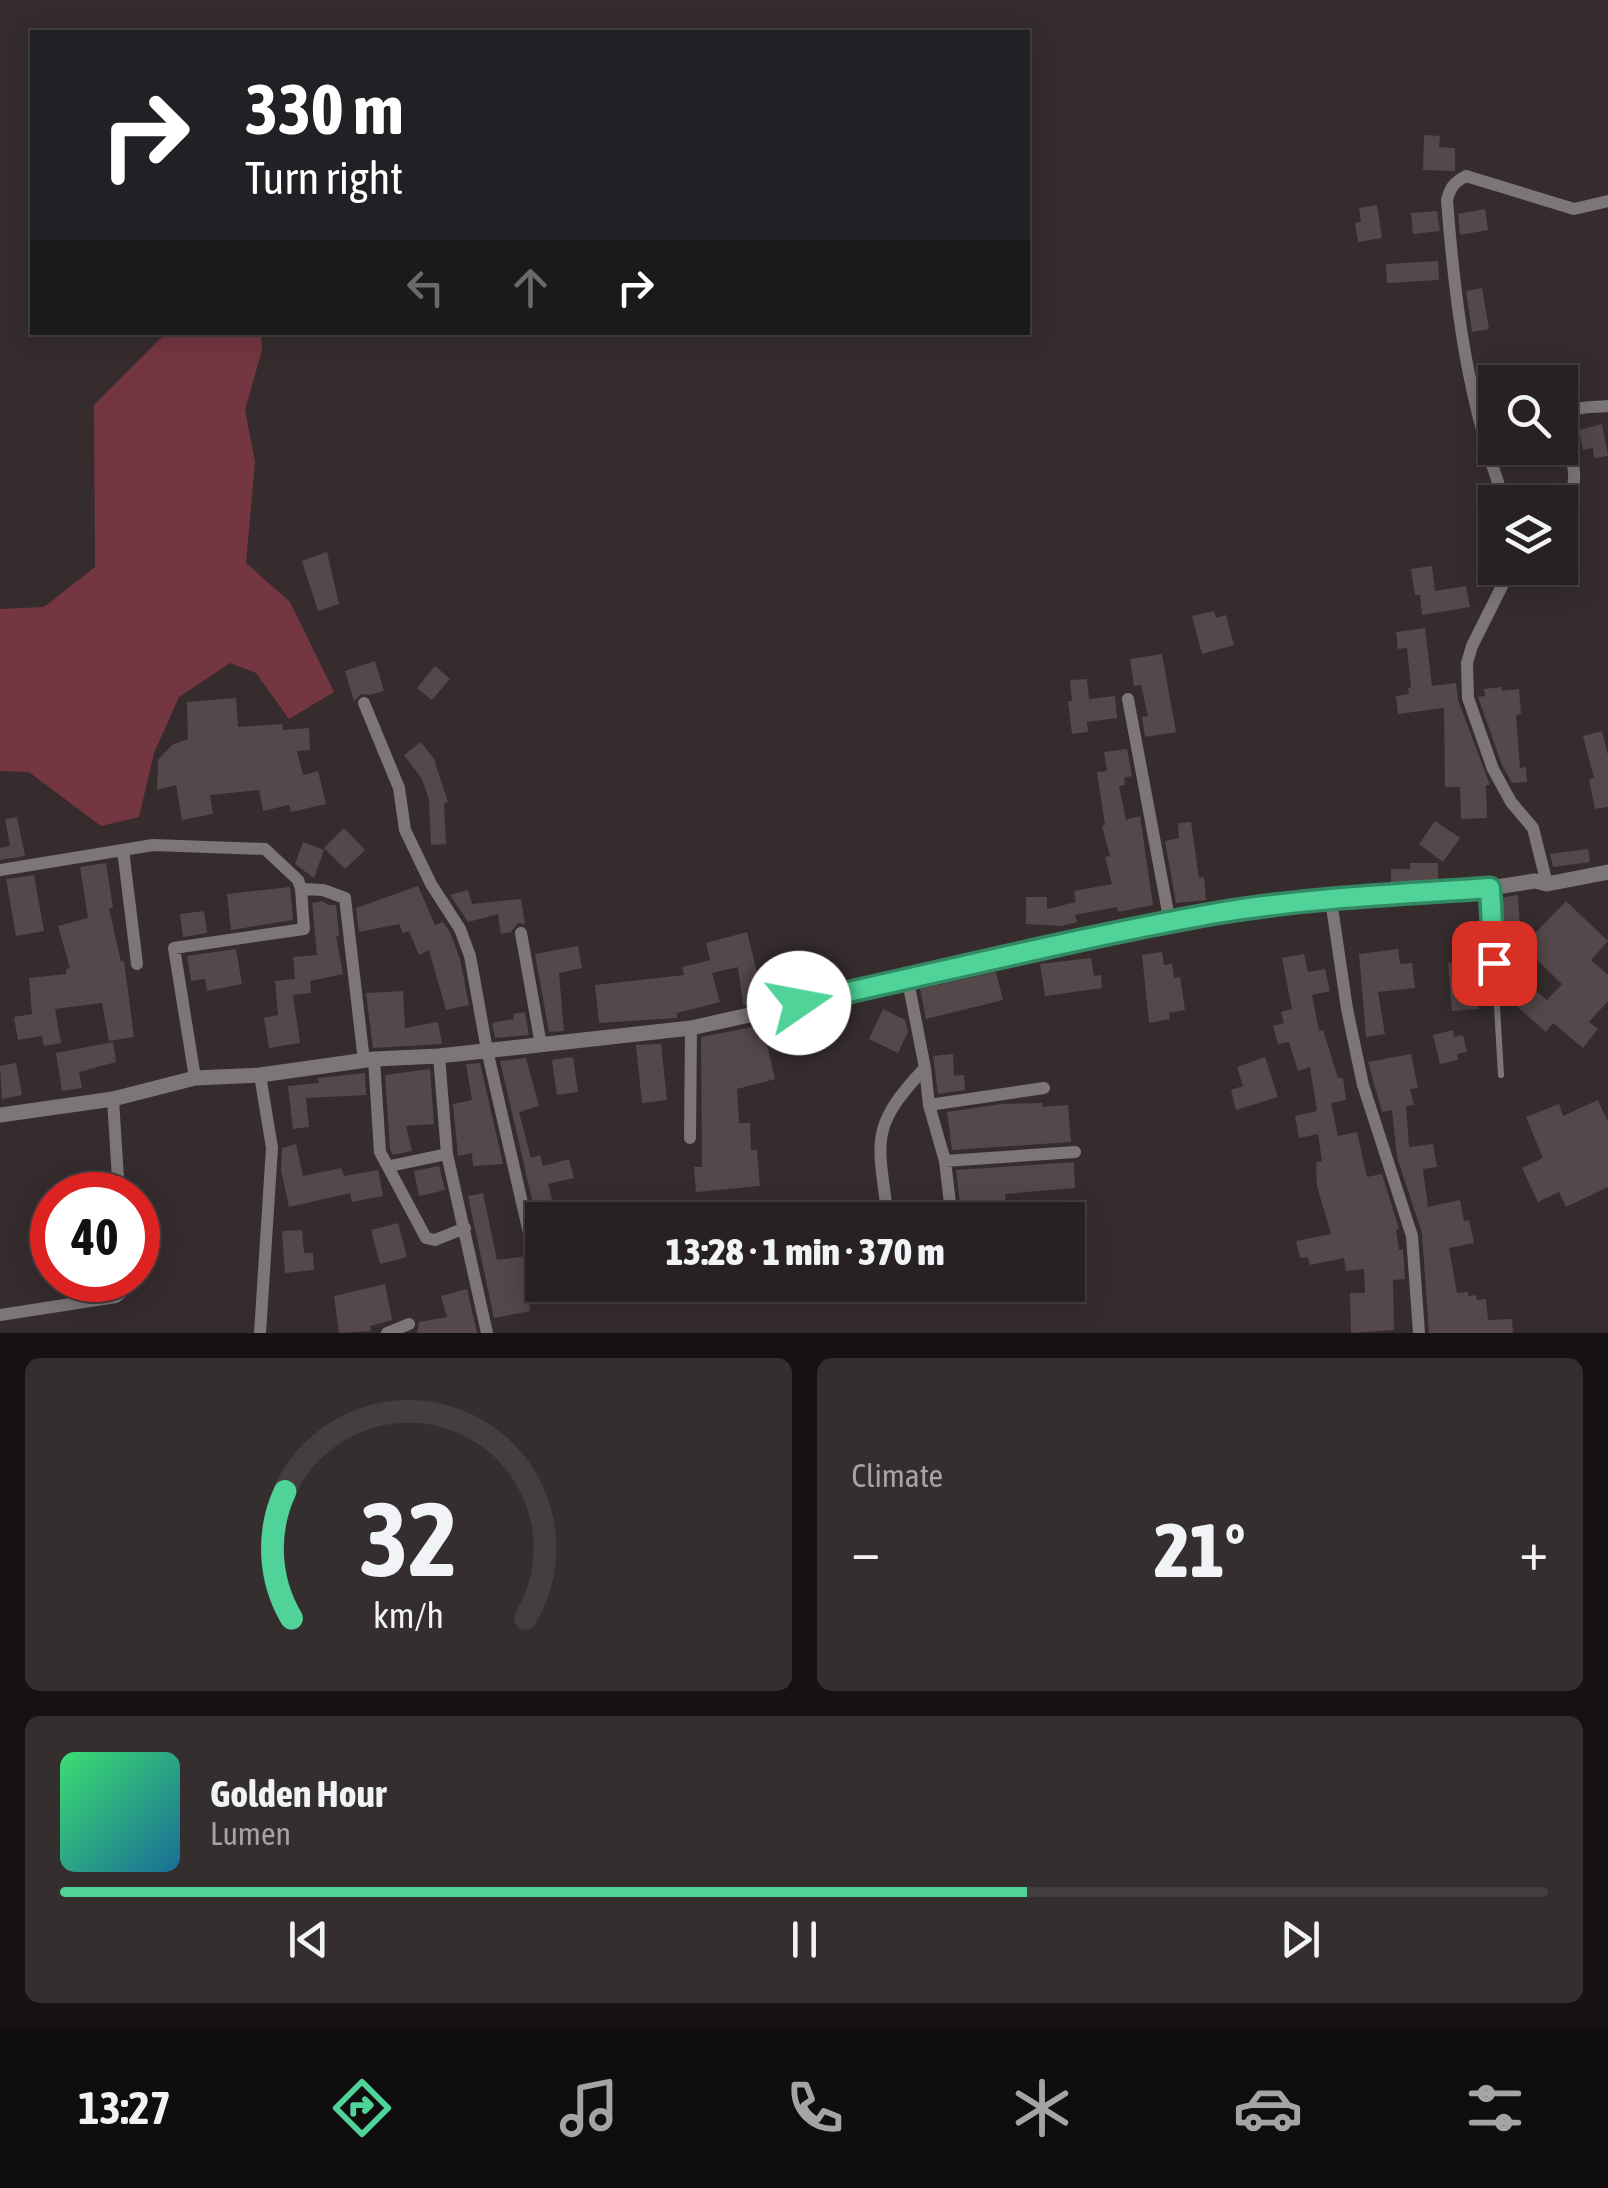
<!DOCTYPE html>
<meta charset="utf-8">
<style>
:root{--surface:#282122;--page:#342e2f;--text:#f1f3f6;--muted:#a5a3a5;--line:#443e40;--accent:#4fd399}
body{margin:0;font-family:"Asap Condensed",sans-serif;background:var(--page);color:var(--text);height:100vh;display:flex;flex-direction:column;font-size:38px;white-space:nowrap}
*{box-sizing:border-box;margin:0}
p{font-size:32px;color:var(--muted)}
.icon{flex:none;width:55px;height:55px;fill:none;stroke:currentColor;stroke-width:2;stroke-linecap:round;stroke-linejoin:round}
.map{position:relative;height:1333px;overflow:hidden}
.side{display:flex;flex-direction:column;gap:25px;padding:25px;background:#161213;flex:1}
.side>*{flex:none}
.top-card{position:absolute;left:30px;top:30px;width:1000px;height:305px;border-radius:0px;box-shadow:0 5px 25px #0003,0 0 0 2px var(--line);background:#202124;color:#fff;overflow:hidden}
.tools{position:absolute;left:1478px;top:365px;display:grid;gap:20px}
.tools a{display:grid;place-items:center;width:100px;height:100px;border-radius:0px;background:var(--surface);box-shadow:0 5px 25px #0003,0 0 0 2px var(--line);font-size:50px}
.speed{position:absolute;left:30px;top:1172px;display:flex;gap:20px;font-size:50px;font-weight:700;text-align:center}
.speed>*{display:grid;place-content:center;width:130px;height:130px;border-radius:50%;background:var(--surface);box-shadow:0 5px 25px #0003,0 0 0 2px var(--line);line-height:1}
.speed .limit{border:15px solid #d22;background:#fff;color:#111}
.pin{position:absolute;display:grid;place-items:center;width:85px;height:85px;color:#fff;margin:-42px;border-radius:20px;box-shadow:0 5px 15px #0006}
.me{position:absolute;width:110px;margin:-55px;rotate:78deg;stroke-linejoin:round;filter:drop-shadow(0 0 8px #0008)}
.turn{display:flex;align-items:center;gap:35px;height:210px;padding:0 50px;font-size:45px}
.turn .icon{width:130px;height:130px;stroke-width:2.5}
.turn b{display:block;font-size:70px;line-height:85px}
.lanes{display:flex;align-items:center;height:95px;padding:0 50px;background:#0003;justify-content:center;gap:50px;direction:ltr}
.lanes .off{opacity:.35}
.big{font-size:75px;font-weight:800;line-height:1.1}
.side .widget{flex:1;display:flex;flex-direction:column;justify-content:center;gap:15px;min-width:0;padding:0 35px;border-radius:15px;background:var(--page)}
.side .dial{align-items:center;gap:0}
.dial svg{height:260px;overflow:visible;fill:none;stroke:var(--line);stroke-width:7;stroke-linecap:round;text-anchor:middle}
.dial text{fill:var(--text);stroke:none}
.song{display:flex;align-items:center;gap:30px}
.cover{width:120px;height:120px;border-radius:15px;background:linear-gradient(135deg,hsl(140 70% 55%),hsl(200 70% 35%))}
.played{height:10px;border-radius:5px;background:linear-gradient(90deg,var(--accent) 65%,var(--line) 65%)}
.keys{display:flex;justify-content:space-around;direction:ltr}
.heat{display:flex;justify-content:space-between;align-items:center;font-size:55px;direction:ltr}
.side .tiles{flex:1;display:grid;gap:25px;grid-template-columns:1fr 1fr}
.widget:last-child{grid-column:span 2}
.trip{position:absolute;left:525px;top:1202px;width:560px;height:100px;border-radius:0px;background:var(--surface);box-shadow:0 5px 25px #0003,0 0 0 2px var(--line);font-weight:800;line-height:100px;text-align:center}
.tabs{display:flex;height:160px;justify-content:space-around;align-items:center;background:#100d0e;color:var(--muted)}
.tabs .icon{width:70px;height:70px}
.tabs .current{color:var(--accent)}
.tabs b{font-size:45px;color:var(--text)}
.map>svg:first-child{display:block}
.green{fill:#743742}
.building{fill:#54484a}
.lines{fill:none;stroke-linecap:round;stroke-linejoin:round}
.service{stroke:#7c7677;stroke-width:6}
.minor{stroke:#7c7677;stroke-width:12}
.tertiary{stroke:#7c7677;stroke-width:15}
.route-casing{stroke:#338963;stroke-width:25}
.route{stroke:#4fd399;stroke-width:18}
</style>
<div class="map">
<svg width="1608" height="1333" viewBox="0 0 1608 1333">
<rect width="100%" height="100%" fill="#362c2d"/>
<!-- green -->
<path class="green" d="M 166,333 L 261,333 L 262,350 L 245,410 L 255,462 L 246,563 L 290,602 L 334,692 L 289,719 L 256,673 L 230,663 L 179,697 L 154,753 L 139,817 L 101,826 L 29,772 L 0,771 L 0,609 L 44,607 L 95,567 L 94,405 Z"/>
<!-- building -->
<path class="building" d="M 1424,135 L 1440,136 L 1439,147 L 1455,148 L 1455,171 L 1423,170 Z
M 1377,205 L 1382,238 L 1358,242 L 1355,223 L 1361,222 L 1359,208 Z
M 1485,209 L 1488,230 L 1460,235 L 1458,214 Z
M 1437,211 L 1440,231 L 1413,234 L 1411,213 Z
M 1438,261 L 1439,280 L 1387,283 L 1386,264 Z
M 1482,288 L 1489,329 L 1472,332 L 1466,291 Z
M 1602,424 L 1608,456 L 1594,458 L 1593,448 L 1583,450 L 1579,430 Z
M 327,552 L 339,604 L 318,611 L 302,561 Z
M 1432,566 L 1435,591 L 1466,586 L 1470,607 L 1422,615 L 1420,595 L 1415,595 L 1411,569 Z
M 1214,611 L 1216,618 L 1226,615 L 1234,645 L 1202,654 L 1192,616 Z
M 1425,628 L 1432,686 L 1456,683 L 1458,700 L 1490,785 L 1486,785 L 1487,818 L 1461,819 L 1460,787 L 1445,787 L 1444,708 L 1398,714 L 1396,696 L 1409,694 L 1408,688 L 1411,688 L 1407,648 L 1398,649 L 1396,632 Z
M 1162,654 L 1176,732 L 1145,737 L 1142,717 L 1148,716 L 1141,685 L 1134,686 L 1130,659 Z
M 375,661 L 384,691 L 370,695 L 361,694 L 354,701 L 345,671 Z
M 435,666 L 450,679 L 432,700 L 417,688 Z
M 1087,679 L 1089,699 L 1115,696 L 1117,718 L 1087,722 L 1088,732 L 1072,734 L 1068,701 L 1072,701 L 1070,680 Z
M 1502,687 L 1502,691 L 1519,689 L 1521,714 L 1516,715 L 1520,768 L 1526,767 L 1527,782 L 1512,783 L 1502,765 L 1478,697 L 1485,696 L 1484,689 Z
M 236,698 L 238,727 L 282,724 L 283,730 L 309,728 L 310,750 L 297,751 L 303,775 L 318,771 L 326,804 L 291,812 L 289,805 L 263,811 L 259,790 L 210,795 L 213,814 L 182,820 L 176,785 L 157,790 L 158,760 L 172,745 L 188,739 L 187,702 Z
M 1602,731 L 1608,755 L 1608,807 L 1595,809 L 1589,779 L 1594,778 L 1583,736 Z
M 421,742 L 434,759 L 448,802 L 444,804 L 446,844 L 431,845 L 429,800 L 422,779 L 404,755 Z
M 1127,749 L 1132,776 L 1124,778 L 1125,785 L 1119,786 L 1126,820 L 1140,816 L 1153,905 L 1118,912 L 1117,907 L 1075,915 L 1077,922 L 1062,926 L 1026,924 L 1026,897 L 1047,897 L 1047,909 L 1076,902 L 1074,891 L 1112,884 L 1105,857 L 1110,856 L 1102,826 L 1105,825 L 1097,772 L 1107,771 L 1104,752 Z
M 17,817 L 25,856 L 0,860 L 0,848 L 10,846 L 5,819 Z
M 1435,821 L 1460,838 L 1443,862 L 1419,844 Z
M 1191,822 L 1199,878 L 1204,877 L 1206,900 L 1176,903 L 1165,841 L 1179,838 L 1178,823 Z
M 344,828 L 365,850 L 345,869 L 324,848 Z
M 303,842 L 324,850 L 314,878 L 295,864 Z
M 1588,849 L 1590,862 L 1553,867 L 1550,854 Z
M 106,863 L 113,908 L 109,909 L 121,961 L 124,961 L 134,1037 L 109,1041 L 102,1003 L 55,1009 L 61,1043 L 44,1046 L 42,1036 L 18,1040 L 14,1017 L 32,1014 L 29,978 L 66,974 L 66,969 L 70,968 L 58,926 L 88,918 L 80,867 Z
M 1410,863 L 1438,863 L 1438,881 L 1391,884 L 1391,869 L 1410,869 Z
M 34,875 L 44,931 L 16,936 L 6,879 Z
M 418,886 L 435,925 L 443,922 L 450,932 L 460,959 L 469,1005 L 446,1010 L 429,950 L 419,955 L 409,931 L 403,933 L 399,924 L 359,932 L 356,908 Z
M 290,887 L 293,920 L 231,930 L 227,894 Z
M 468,890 L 472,904 L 521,899 L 525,924 L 518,923 L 511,932 L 501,934 L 498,914 L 468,922 L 450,895 Z
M 1518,895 L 1521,948 L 1566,901 L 1608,941 L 1591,960 L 1608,975 L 1608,1001 L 1589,1022 L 1598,1029 L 1583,1048 L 1553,1023 L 1546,1032 L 1504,995 L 1520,977 L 1547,1000 L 1562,984 L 1536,959 L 1502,960 L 1499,898 Z
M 323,901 L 328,905 L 336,905 L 339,936 L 336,936 L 343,974 L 310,981 L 311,993 L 293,995 L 300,1043 L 269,1048 L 264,1018 L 278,1015 L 275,981 L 295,979 L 293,957 L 317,955 L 312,903 Z
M 204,911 L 207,933 L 183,937 L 180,914 Z
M 747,932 L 757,972 L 792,966 L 796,993 L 743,1005 L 738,967 L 712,973 L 720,1002 L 677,1013 L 677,1018 L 599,1023 L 595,985 L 684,975 L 682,967 L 710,960 L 706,943 Z
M 578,946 L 582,968 L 559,973 L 564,1031 L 549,1032 L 535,954 Z
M 236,949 L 242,984 L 207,991 L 205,979 L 191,981 L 187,956 Z
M 1398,949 L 1400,964 L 1412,963 L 1415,988 L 1378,992 L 1385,1034 L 1366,1037 L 1359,954 Z
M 1162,952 L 1164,965 L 1172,964 L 1174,978 L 1180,977 L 1185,1010 L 1169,1013 L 1170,1019 L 1149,1023 L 1142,955 Z
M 1304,954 L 1308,972 L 1325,969 L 1330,991 L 1312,995 L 1319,1031 L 1323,1030 L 1338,1078 L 1343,1078 L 1346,1100 L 1331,1103 L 1338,1136 L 1357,1132 L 1367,1177 L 1382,1174 L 1399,1229 L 1396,1230 L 1399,1250 L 1403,1250 L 1405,1279 L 1393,1280 L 1394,1330 L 1351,1333 L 1350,1293 L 1365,1293 L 1364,1269 L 1346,1271 L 1344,1258 L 1310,1265 L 1308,1257 L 1300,1258 L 1296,1241 L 1331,1234 L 1317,1186 L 1316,1162 L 1322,1161 L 1318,1134 L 1299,1138 L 1295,1116 L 1317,1111 L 1310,1067 L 1298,1071 L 1289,1042 L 1278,1044 L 1273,1026 L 1284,1023 L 1281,1012 L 1292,1009 L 1282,958 Z
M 1091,958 L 1094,976 L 1101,975 L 1102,988 L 1045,996 L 1040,964 Z
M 1475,960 L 1479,1009 L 1452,1011 L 1448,963 Z
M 996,972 L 1003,1000 L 926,1019 L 920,989 Z
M 403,991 L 405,1028 L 438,1022 L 442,1044 L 373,1048 L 366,993 Z
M 883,1009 L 905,1020 L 908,1032 L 898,1053 L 869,1039 Z
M 525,1012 L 529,1035 L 495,1038 L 492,1023 L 514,1019 L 513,1014 Z
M 783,1021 L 787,1040 L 767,1045 L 775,1079 L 737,1089 L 739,1123 L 750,1123 L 751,1150 L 757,1150 L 760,1186 L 696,1192 L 694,1167 L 702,1167 L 701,1037 Z
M 1453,1030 L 1454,1037 L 1463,1035 L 1467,1052 L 1457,1054 L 1458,1060 L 1440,1064 L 1433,1035 Z
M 113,1042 L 116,1062 L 79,1072 L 82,1088 L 62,1091 L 56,1053 Z
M 661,1044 L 667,1100 L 642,1103 L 636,1045 Z
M 953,1054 L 954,1076 L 964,1075 L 965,1090 L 938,1094 L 933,1056 Z
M 1411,1054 L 1418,1088 L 1410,1089 L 1414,1105 L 1406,1106 L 1409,1147 L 1433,1144 L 1437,1167 L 1423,1169 L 1428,1207 L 1460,1200 L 1464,1221 L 1469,1220 L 1474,1243 L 1449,1248 L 1457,1293 L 1468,1292 L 1468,1296 L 1476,1295 L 1477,1300 L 1486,1299 L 1488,1320 L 1512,1319 L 1513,1333 L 1429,1333 L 1422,1233 L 1397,1157 L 1392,1110 L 1382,1112 L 1368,1062 Z
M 573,1057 L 578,1092 L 557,1095 L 552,1060 Z
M 1265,1057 L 1278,1097 L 1236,1110 L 1231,1090 L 1243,1086 L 1237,1067 Z
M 526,1058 L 539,1106 L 519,1112 L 531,1158 L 540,1155 L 543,1166 L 569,1159 L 574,1178 L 548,1184 L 553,1203 L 534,1208 L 500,1061 Z
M 16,1063 L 22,1095 L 2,1099 L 0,1066 Z
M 480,1063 L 503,1164 L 473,1166 L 472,1153 L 458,1156 L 453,1104 L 472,1100 L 466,1064 Z
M 430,1069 L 434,1124 L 406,1126 L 412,1151 L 393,1155 L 390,1149 L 385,1075 Z
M 365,1073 L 366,1095 L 306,1098 L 309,1127 L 293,1129 L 288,1086 L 319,1083 L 318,1078 Z
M 1598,1100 L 1608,1122 L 1608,1187 L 1566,1207 L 1559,1192 L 1538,1202 L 1522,1168 L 1543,1158 L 1526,1117 L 1559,1104 L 1563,1116 Z
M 1042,1103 L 1043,1107 L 1068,1105 L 1071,1142 L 952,1150 L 947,1112 L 1002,1104 Z
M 296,1144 L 303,1176 L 341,1168 L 344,1176 L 378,1170 L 383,1196 L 352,1202 L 350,1193 L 289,1207 L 281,1170 L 282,1148 Z
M 1074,1162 L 1075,1188 L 1005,1194 L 1007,1218 L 962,1220 L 956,1170 Z
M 439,1166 L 445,1190 L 419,1196 L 414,1171 Z
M 483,1193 L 497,1260 L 541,1254 L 542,1285 L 547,1285 L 549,1300 L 529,1303 L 530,1311 L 494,1318 L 468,1196 Z
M 398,1223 L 407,1257 L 380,1264 L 371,1230 Z
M 302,1230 L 304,1253 L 313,1253 L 314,1270 L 285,1273 L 282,1231 Z
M 385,1284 L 392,1320 L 370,1326 L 371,1331 L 339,1333 L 334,1296 Z
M 467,1289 L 477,1333 L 417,1333 L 419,1322 L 447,1317 L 441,1296 Z"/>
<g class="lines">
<!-- service -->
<path class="service" d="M 1490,889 L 1501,1075"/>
<!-- minor -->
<path class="minor" d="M 1505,502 C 1468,403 1455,306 1447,200 C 1450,188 1454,182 1466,176 L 1574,209 L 1608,201
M 1560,506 C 1587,487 1568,449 1563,421 C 1568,404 1593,408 1608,406
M 1511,568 L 1472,646 L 1467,663 L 1468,698 L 1493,769 L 1511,802 L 1533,828 L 1547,884
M 1128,699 L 1170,923
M 364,703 L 399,788 L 405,830 L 431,884 L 460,929 L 470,956 L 487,1050 L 531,1242
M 123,850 L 137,964
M 0,870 L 153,845 L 265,849 L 298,880 L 301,889 L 323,890 L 345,898 L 364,1061
M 1331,900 L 1347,1009 L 1363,1085 L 1412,1236 L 1419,1333
M 521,933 L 541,1045
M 907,976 L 925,1068 L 929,1105 L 945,1161 L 952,1220
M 439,1056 L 447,1154 L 487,1333
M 374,1059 L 380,1152 L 426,1238 L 435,1240 L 465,1228
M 260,1075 L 272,1148 L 260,1333
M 195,1078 L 174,948 L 304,929 L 301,889
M 113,1099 L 119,1195
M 929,1105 L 1044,1088
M 690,1138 L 691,1028
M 945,1161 L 1075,1152
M 390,1166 L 447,1154
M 888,1220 C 879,1141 867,1129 925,1068
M 0,1315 L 116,1297 L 123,1291 L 125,1280
M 387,1333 L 409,1324"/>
<!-- tertiary -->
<path class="tertiary" d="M 0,1115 L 113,1099 L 195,1078 L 260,1075 L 374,1059 L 439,1056 L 691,1028 L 879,986 L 907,976 L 1219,913 L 1331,900 L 1490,888 L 1535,881 L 1547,884 L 1608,872"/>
</g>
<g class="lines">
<defs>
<path id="route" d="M 799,1003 C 938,973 1076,938 1217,913 C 1307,898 1399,894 1490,888 L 1494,963"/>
</defs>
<!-- route casing -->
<use href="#route" class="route-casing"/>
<!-- route -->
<use href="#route" class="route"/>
</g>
</svg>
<div class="tools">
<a><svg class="icon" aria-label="search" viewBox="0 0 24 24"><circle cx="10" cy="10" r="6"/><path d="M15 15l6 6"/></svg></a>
<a><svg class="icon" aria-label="layers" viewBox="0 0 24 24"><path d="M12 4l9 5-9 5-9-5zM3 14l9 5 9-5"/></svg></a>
</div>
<div class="speed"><div class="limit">40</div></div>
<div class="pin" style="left:1494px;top:963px;background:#d93025"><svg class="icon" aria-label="arrive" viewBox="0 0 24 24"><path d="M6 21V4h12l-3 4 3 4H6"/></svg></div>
<svg class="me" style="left:799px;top:1003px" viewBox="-20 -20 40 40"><circle r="19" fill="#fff"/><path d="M0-13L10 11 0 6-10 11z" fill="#4fd399"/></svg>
<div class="trip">13:28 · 1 min · 370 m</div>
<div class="top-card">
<div class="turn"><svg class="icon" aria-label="right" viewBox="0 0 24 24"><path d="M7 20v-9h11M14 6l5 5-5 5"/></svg><div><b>330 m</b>Turn right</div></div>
<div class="lanes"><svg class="icon off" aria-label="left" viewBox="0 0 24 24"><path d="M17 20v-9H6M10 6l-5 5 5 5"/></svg><svg class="icon off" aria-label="ahead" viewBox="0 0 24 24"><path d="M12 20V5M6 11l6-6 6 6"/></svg><svg class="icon" aria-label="right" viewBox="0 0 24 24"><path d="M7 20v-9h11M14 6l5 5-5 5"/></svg></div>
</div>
</div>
<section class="side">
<div class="tiles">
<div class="widget dial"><svg viewBox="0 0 100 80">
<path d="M14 69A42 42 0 1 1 86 69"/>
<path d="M14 69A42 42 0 0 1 12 30" stroke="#4fd399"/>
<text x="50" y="56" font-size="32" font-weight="700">32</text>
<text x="50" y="72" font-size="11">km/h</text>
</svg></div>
<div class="widget"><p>Climate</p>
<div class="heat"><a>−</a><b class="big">21°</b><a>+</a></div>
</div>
<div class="widget">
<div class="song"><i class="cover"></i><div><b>Golden Hour</b><p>Lumen</p></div></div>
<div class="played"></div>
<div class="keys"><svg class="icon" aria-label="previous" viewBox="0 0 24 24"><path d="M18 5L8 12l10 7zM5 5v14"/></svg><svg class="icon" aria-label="pause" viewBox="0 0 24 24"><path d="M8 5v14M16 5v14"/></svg><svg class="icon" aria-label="next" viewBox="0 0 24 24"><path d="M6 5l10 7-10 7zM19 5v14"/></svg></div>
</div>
</div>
</section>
<nav class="tabs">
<b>13:27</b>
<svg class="icon current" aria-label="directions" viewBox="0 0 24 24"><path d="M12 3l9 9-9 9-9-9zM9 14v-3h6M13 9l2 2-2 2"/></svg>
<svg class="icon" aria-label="music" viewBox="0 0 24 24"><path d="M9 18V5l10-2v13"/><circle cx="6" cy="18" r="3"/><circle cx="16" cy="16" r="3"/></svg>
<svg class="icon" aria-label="phone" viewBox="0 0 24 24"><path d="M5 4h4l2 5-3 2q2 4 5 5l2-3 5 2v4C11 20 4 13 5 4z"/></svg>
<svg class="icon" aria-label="climate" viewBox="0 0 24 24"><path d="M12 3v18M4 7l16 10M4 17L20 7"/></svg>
<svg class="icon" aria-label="car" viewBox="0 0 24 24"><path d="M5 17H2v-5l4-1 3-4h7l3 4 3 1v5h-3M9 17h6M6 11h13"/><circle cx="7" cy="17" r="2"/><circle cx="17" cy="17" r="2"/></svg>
<svg class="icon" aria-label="filters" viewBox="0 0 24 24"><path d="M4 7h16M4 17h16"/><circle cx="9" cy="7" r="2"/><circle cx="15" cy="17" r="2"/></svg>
</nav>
